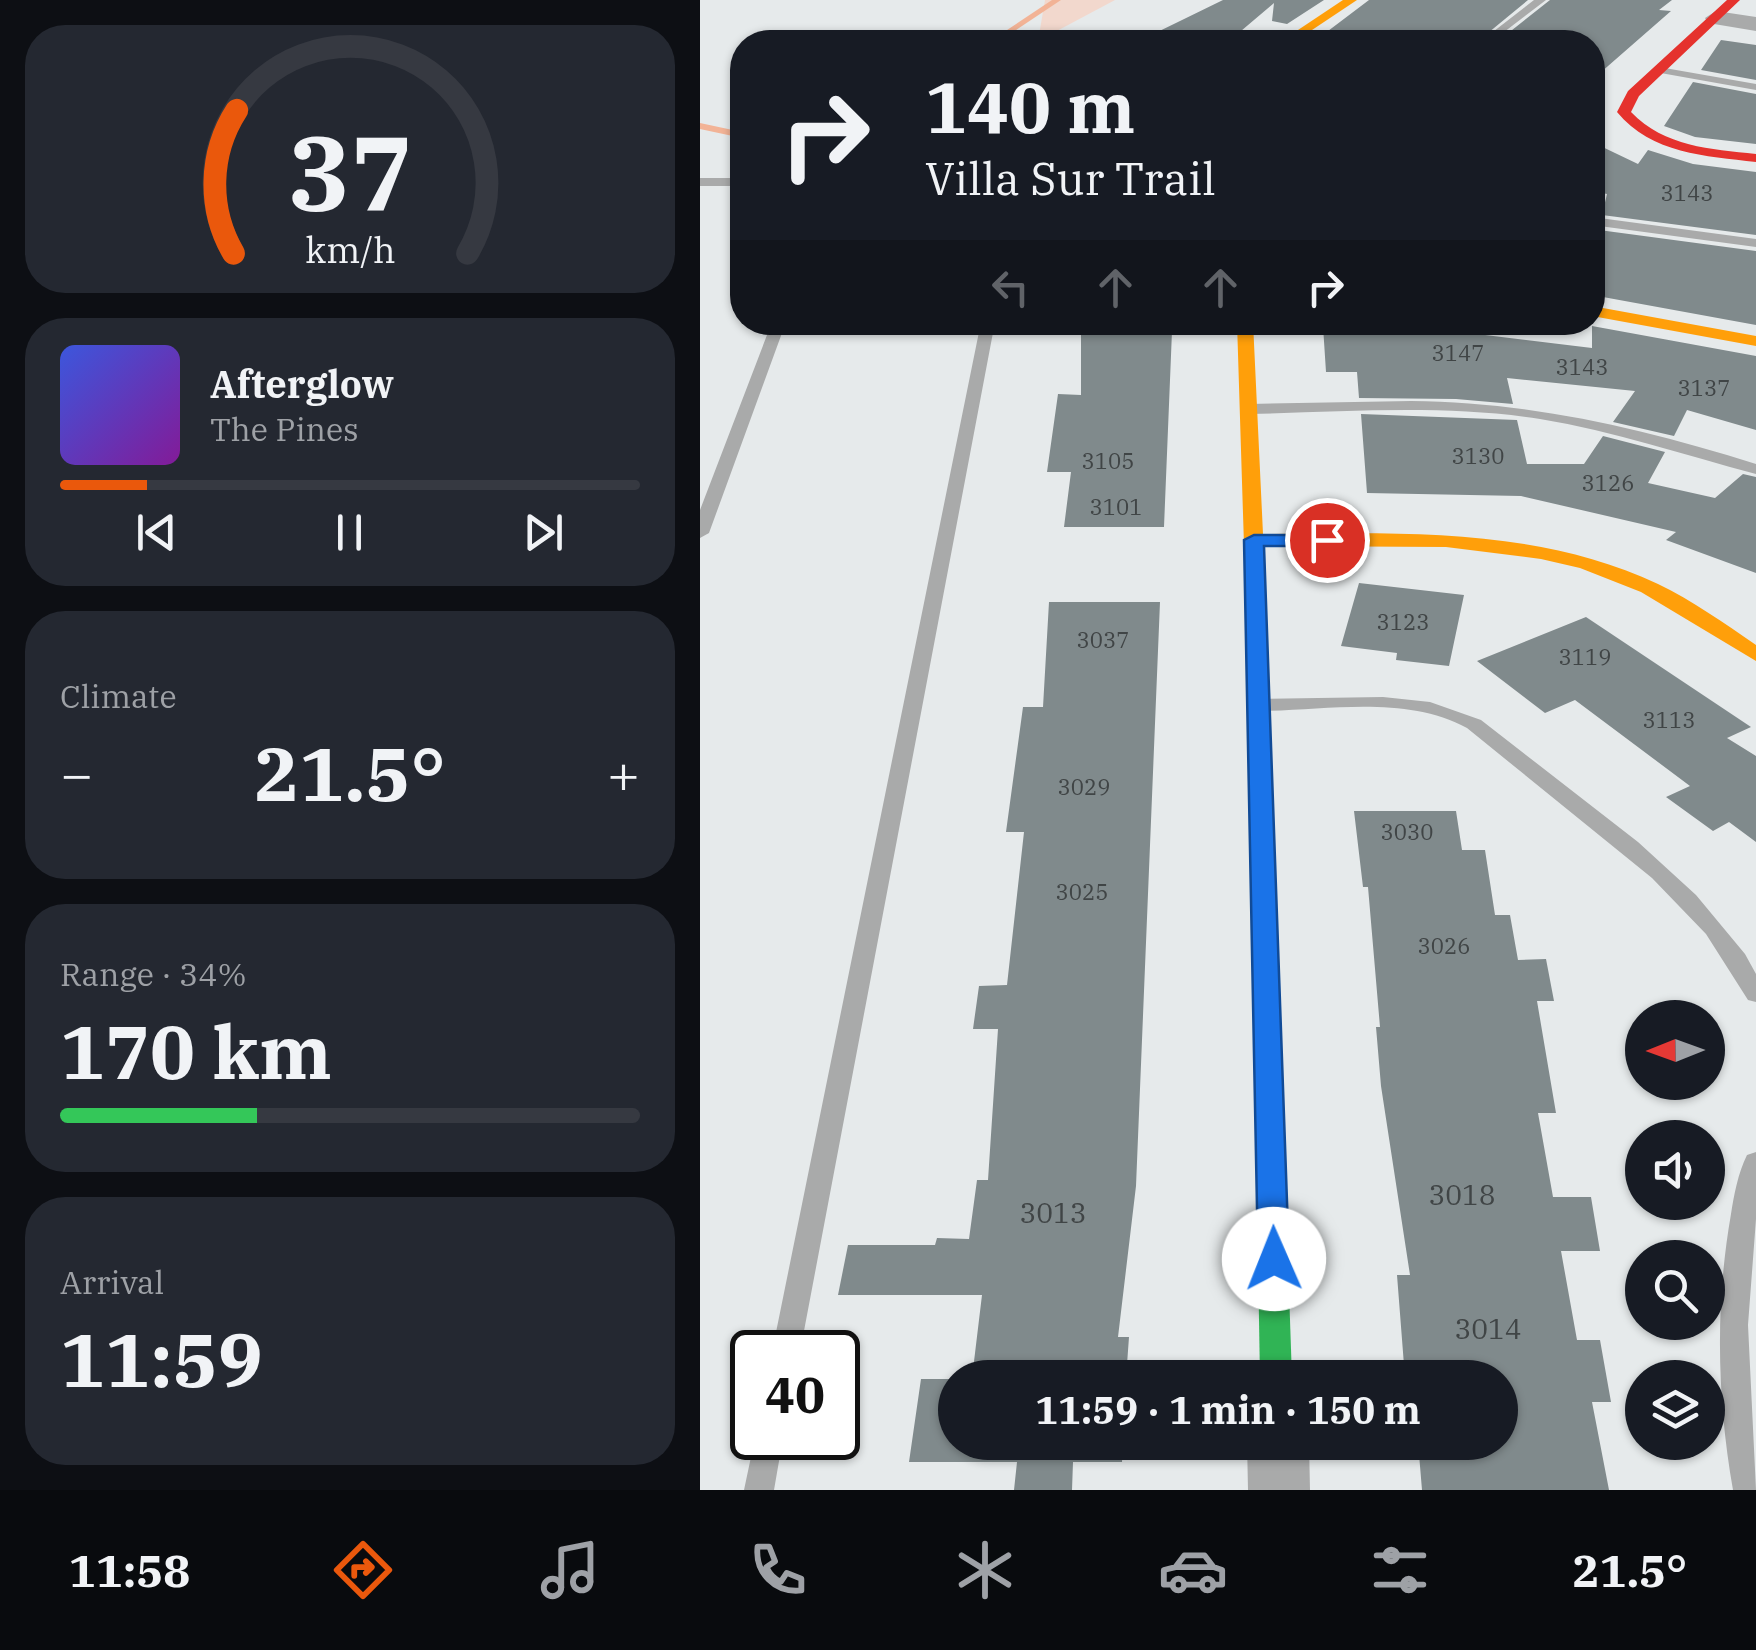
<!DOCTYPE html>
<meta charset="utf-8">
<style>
:root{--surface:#171b24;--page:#242831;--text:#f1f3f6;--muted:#9ea1a6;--line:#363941;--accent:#ea580c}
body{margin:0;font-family:"IBM Plex Serif",serif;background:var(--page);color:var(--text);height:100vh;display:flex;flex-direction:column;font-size:38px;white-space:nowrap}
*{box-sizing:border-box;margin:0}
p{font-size:32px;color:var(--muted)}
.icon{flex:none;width:55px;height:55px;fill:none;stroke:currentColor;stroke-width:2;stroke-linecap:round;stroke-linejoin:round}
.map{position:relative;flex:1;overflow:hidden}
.drawer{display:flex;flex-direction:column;gap:25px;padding:25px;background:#0d0f14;width:700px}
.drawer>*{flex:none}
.banner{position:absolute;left:30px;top:30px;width:875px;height:305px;border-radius:40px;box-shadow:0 2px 8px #0004;background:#171b24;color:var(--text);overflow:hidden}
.needle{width:65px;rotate:269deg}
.fabs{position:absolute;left:925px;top:1000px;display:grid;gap:20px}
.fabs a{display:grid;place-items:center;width:100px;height:100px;border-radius:50%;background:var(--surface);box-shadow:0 2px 8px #0004;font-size:50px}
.speed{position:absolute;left:30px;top:1330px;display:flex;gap:20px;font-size:50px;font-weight:700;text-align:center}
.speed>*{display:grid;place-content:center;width:130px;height:130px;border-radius:50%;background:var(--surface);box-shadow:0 2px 8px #0004;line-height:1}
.speed .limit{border:5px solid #111;border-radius:15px;background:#fff;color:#111}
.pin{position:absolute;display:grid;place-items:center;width:85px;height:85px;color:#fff;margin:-42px;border:5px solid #fff;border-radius:50%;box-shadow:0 2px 10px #0007}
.me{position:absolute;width:110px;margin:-55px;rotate:359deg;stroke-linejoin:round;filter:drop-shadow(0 0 8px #0008)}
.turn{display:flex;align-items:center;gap:35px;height:210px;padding:0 30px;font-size:45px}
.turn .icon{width:130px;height:130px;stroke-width:2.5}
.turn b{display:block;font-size:70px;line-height:85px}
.lanes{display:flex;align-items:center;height:95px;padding:0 30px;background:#0003;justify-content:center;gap:50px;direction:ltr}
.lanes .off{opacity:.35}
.big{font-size:75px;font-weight:800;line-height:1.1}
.drawer .widget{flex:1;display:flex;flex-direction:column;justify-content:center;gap:15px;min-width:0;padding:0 35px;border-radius:40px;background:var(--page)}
.drawer .dial{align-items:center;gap:0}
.dial svg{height:260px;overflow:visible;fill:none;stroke:var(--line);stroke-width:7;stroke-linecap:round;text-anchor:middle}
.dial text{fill:var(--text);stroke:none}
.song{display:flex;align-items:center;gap:30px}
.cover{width:120px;height:120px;border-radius:15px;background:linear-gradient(135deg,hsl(230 70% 55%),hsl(290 70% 35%))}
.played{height:10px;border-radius:5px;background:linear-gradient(90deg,var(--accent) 15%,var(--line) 15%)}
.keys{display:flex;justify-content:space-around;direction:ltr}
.heat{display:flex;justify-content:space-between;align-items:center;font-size:55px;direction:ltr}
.charge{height:15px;border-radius:8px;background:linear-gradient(90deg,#34c759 34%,var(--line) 0)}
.trip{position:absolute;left:238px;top:1360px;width:580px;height:100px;border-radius:50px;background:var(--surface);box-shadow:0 2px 8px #0004;font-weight:800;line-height:100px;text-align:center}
.menu{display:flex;height:160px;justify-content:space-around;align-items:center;background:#090b0e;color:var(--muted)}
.menu .icon{width:70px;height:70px}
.menu .selected{color:var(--accent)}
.menu b{font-size:45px;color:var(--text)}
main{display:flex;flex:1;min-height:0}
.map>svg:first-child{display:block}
.green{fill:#f2d8cd}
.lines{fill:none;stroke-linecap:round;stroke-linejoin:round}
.stream{fill:#f2b396;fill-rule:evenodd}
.building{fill:#808a8c}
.lane{fill:#a9aaaa;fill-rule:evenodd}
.street{fill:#a9aaaa;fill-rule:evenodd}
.fast{fill:#30b455;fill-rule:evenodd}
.slow{fill:#ff9f0a;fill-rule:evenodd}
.jam{fill:#e5322d;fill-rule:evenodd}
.route{fill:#1a73e8;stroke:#114b97;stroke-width:2.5}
.labels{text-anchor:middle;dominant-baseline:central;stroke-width:10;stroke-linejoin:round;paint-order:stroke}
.number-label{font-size:22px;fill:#404546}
.near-number-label{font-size:28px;fill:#404546}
</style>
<main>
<section class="drawer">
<div class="widget dial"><svg viewBox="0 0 100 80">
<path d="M14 69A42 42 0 1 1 86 69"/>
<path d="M14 69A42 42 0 0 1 15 25" stroke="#ea580c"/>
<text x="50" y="56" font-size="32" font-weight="700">37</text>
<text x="50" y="72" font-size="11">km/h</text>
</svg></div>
<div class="widget">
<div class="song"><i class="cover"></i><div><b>Afterglow</b><p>The Pines</p></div></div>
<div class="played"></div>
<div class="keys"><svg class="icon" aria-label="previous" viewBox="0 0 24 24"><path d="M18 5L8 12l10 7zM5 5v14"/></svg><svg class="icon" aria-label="pause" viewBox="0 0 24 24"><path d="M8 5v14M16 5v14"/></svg><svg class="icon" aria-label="next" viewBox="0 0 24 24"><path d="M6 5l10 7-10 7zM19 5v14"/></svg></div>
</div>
<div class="widget"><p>Climate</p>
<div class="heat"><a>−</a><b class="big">21.5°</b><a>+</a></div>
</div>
<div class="widget"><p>Range · 34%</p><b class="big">170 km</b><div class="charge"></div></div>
<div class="widget"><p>Arrival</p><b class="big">11:59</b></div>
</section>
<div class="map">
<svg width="1056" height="1490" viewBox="0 0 1056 1490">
<rect width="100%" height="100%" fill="#e6eaeb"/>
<!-- green -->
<path class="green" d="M 345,0 L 415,0 L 338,41 Z"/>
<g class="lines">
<!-- stream -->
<path class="stream" d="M 352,0 L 361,0 L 298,42 L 289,42 Z
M 0,123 L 42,132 L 42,138 L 0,129 Z"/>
</g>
<!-- building -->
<path class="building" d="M 523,0 L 624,0 L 587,24 L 572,21 L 574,3 L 528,42 L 437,42 Z
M 669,0 L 828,0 L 777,42 L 693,42 L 628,31 Z
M 850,0 L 972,0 L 959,10 L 971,11 L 892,80 L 892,42 L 797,42 Z
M 1021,40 L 1056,45 L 1056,80 L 1001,70 Z
M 993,82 L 1056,94 L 1056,144 L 995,137 L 964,126 Z
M 892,142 L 938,164 L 948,150 L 993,164 L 1056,172 L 1056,235 L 902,215 L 907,194 L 892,191 Z
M 899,230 L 1056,251 L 1056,325 L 892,295 L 892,257 Z
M 623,326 L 674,326 L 675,330 L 693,333 L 777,334 L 892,348 L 892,326 L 1056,356 L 1056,430 L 987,410 L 974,436 L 913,422 L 935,391 L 807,378 L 813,404 L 756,399 L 659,398 L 657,372 L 626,372 Z
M 451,328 L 451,331 L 472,331 L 464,527 L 364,527 L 371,472 L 347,472 L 358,394 L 381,395 L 381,330 Z
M 661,414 L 817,420 L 827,464 L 884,464 L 903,436 L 965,452 L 948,483 L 1015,498 L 1043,474 L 1056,477 L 1056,573 L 966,540 L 976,532 L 821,496 L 667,493 Z
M 659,583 L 764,595 L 749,666 L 696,660 L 697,653 L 641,646 Z
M 349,602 L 460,602 L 436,1186 L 418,1337 L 429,1337 L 426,1378 L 272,1378 L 282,1295 L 138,1295 L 148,1245 L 235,1245 L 237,1238 L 269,1239 L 277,1180 L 288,1180 L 298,1029 L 273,1029 L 279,986 L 307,985 L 324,832 L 306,832 L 323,707 L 343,707 Z
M 886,617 L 1051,727 L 1027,738 L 1056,756 L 1056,842 L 1029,822 L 1013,831 L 966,797 L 990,786 L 875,700 L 845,713 L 777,661 Z
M 654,811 L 756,811 L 762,850 L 785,850 L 795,915 L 810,915 L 818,960 L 846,959 L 854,1001 L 837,1001 L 856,1113 L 838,1113 L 853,1197 L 891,1197 L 900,1251 L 861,1251 L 877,1340 L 900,1340 L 911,1402 L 892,1402 L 909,1490 L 722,1490 L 718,1442 L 800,1442 L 800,1378 L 705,1378 L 697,1275 L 710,1275 L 681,1086 L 676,1027 L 680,1027 L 668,887 L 663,887 Z
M 221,1379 L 255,1379 L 255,1442 L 423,1442 L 422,1462 L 373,1462 L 372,1490 L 314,1490 L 317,1462 L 209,1462 Z"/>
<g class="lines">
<!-- lane -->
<path class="lane" d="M 834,0 L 846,0 L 791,42 L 780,42 Z
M 959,67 L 1056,84 L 1056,90 L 955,72 L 955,68 Z
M 0,178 L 42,178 L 42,186 L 0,186 Z
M 892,217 L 1056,239 L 1056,247 L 892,225 Z
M 72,322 L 86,322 L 9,533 L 0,538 L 0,510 Z
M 281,322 L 295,322 L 100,1352 L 72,1352 Z
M 711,401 C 830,402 942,428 1056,464 L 1056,474 C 984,455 914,431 840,419 C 744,404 646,412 549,414 L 541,409 L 549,404 Z
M 683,697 L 730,702 L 781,720 L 938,842 L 996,895 L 1045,954 L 1056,974 L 1056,1002 L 1048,1000 L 1006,934 L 952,878 L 767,728 C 707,695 628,710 562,711 L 552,705 L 562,699 Z
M 1056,1152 L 1056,1219 L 1048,1325 L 1056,1490 L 1033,1490 C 1017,1399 1015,1305 1031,1214 C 1034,1195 1038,1173 1047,1155 Z
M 55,1438 L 83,1438 L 74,1490 L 44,1490 Z"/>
<!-- street -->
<path class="street" d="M 1016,11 L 1056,17 L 1056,31 L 1008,23 L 1005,18 Z
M 547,1442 L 609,1442 L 610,1490 L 548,1490 Z"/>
<!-- fast -->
<path class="fast" d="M 570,1134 L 580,1137 L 584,1145 L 592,1378 L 560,1378 L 556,1145 L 560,1137 Z"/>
<!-- slow -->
<path class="slow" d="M 643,0 L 657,0 L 594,42 L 580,42 Z
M 892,306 L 1056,336 L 1056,346 L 892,316 Z
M 537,322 L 553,322 L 563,534 C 695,533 835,526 958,584 C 993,601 1024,623 1056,645 L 1056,661 L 941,592 L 880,568 L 841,559 L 746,547 L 564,546 L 584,1145 L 580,1153 L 570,1156 L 560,1153 L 556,1145 L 549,705 Z"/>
<!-- jam -->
<path class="jam" d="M 1027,0 L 1040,0 L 939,96 L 931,112 C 965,147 1010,149 1056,154 L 1056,162 C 1005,156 952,154 917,112 L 928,91 Z"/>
</g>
<!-- route -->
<path class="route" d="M 554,535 L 627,535 L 637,540 L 627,546 L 564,546 L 589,1259 L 584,1267 L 574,1271 L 563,1267 L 558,1259 L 544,540 Z"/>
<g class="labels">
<!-- number labels -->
<g class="number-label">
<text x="987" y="192">3143</text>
<text x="758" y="352">3147</text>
<text x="882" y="366">3143</text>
<text x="1004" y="387">3137</text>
<text x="778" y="455">3130</text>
<text x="408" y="460">3105</text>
<text x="908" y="482">3126</text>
<text x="416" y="506">3101</text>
<text x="703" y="621">3123</text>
<text x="403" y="639">3037</text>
<text x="885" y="656">3119</text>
<text x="969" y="719">3113</text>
<text x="384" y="786">3029</text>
<text x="707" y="831">3030</text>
<text x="382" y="891">3025</text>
<text x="744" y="945">3026</text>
</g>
<!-- near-number labels -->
<g class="near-number-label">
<text x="762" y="1194">3018</text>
<text x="353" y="1212">3013</text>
<text x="788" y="1328">3014</text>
</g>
</g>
</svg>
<div class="fabs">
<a><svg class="needle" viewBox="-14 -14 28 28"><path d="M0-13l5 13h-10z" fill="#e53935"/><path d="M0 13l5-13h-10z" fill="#9ea1a6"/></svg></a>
<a><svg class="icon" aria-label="sound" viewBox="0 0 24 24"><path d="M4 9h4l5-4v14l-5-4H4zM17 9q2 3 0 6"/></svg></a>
<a><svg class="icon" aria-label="search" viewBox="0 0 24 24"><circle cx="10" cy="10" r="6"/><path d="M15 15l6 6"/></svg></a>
<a><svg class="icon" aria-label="layers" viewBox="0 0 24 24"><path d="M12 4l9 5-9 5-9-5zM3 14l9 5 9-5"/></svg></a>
</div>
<div class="speed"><div class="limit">40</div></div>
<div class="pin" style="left:627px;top:540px;background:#d93025"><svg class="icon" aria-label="arrive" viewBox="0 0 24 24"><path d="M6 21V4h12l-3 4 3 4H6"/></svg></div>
<svg class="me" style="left:574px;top:1259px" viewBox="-20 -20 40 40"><circle r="19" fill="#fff"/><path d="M0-13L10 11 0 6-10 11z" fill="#1a73e8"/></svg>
<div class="trip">11:59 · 1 min · 150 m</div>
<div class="banner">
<div class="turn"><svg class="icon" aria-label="right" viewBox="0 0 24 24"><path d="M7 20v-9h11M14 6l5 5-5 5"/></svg><div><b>140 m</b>Villa Sur Trail</div></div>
<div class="lanes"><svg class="icon off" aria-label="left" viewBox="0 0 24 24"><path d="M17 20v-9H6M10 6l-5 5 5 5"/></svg><svg class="icon off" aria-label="ahead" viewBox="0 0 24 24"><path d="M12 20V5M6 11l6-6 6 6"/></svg><svg class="icon off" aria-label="ahead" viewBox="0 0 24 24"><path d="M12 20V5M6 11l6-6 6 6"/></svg><svg class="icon" aria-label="right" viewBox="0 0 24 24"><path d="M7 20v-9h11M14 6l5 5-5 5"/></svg></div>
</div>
</div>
</main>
<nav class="menu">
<b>11:58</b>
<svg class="icon selected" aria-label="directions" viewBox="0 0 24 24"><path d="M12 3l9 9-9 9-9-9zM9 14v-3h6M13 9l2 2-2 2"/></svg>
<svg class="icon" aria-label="music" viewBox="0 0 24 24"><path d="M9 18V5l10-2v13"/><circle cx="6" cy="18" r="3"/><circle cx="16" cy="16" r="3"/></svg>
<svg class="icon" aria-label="phone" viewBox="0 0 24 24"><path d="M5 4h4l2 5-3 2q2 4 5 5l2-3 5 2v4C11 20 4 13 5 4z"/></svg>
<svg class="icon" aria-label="climate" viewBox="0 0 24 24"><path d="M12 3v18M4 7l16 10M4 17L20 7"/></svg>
<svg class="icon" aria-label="car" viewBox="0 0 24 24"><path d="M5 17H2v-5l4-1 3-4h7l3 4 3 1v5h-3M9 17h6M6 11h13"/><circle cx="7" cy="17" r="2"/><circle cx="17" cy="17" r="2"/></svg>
<svg class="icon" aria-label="filters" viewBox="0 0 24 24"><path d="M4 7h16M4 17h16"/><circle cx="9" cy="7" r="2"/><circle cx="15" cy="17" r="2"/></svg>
<b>21.5°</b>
</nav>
